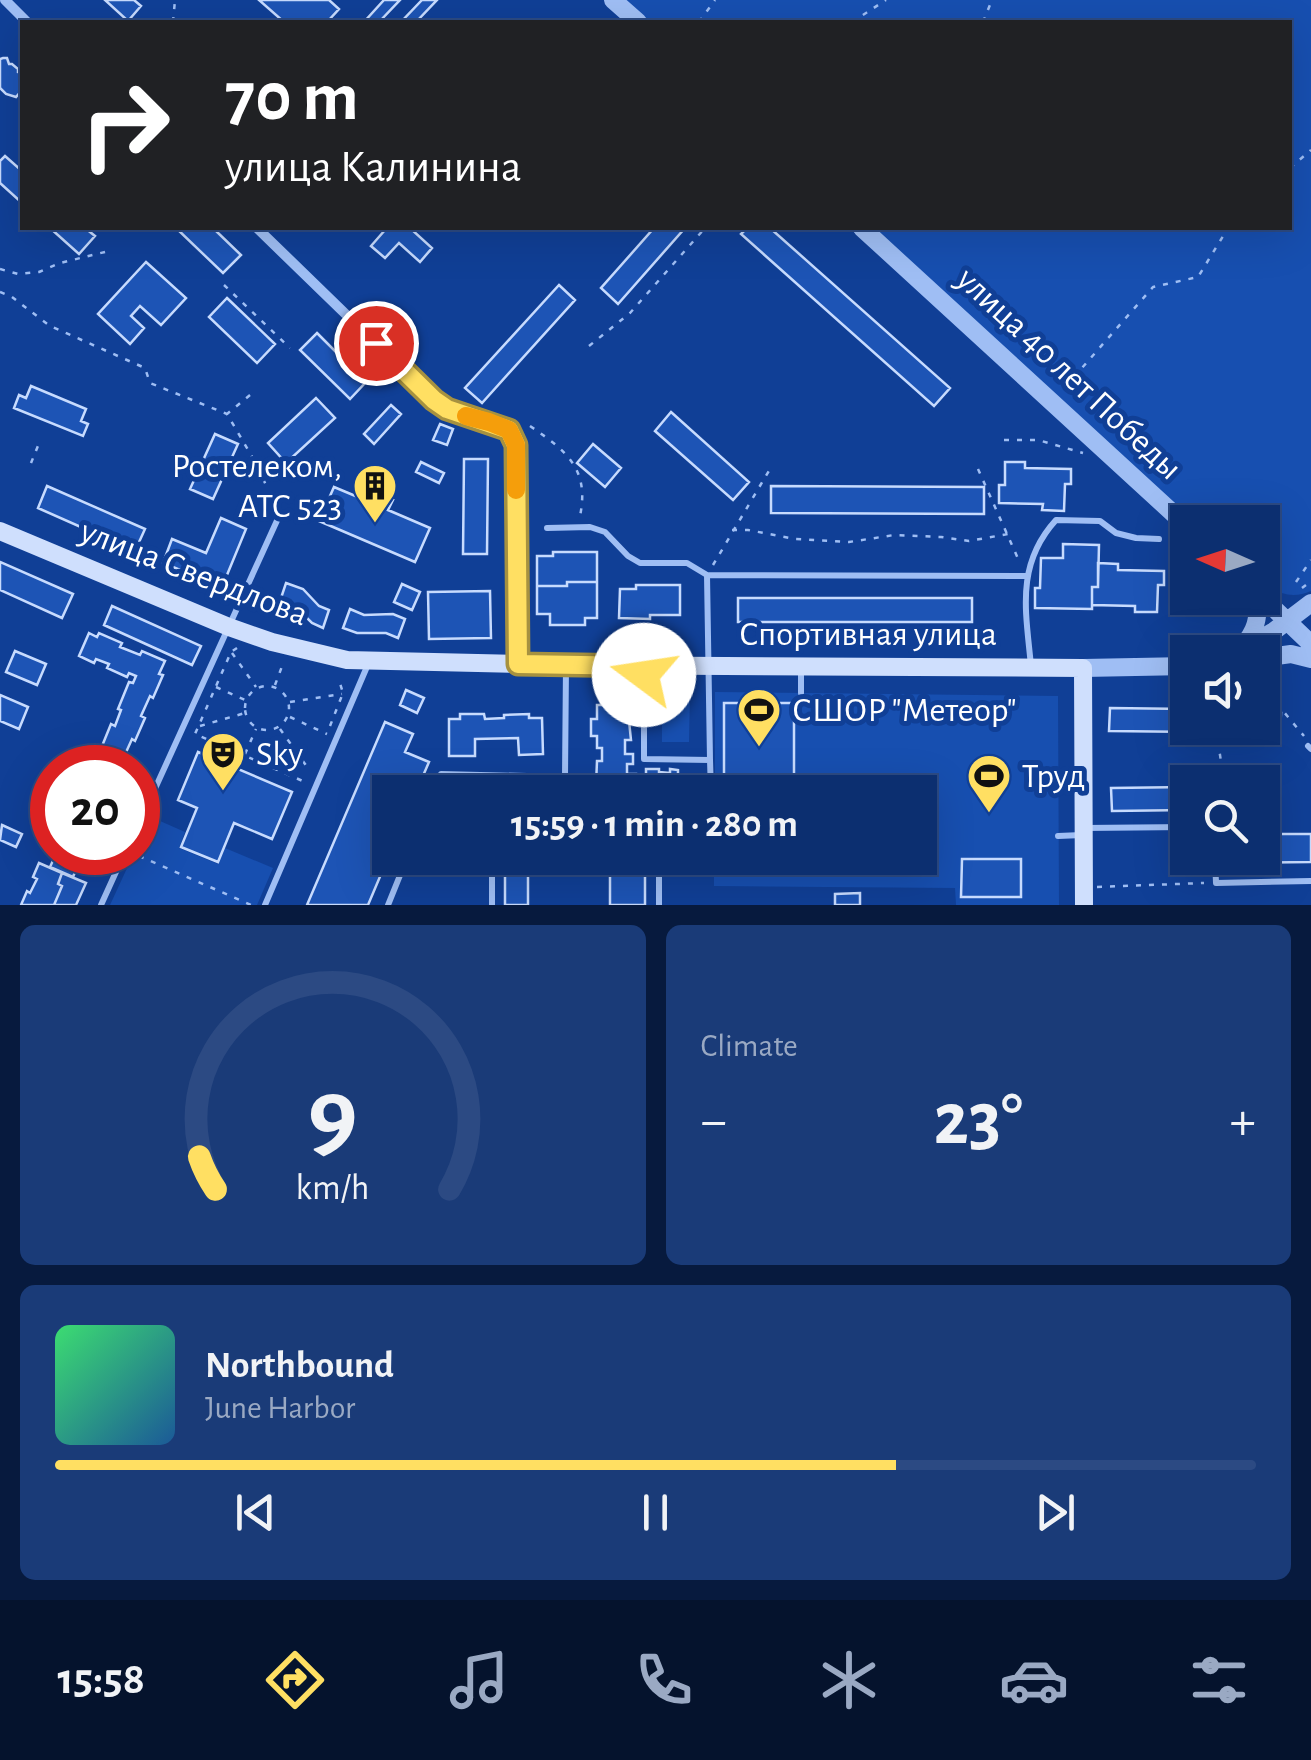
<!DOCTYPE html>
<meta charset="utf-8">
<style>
:root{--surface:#0c2f70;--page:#1a3b78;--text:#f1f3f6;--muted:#9aa9c3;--line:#2c4a83;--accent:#ffdf62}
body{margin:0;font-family:"Alegreya Sans",sans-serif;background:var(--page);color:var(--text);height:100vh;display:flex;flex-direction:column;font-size:38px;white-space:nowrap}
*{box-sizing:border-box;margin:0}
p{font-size:32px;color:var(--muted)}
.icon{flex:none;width:55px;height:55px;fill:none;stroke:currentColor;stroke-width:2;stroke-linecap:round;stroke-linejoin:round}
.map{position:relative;height:905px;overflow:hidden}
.drawer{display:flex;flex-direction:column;gap:20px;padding:20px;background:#071a3e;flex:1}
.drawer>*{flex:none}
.top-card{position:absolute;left:20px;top:20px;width:1272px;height:210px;border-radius:0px;box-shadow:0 10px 40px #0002,0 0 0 2px var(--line);background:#202124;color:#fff;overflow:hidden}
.needle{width:65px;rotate:273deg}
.tools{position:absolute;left:1170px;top:505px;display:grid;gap:20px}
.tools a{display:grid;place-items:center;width:110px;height:110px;border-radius:0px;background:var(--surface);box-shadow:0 10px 40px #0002,0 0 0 2px var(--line);font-size:50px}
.speed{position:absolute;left:30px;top:745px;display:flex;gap:20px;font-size:50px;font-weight:700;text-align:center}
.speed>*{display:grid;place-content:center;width:130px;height:130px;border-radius:50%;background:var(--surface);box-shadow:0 10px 40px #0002,0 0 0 2px var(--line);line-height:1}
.speed .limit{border:15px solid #d22;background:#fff;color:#111}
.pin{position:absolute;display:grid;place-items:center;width:85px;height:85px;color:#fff;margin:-42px;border:5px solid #fff;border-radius:50%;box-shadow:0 2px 10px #0007}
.me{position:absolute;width:110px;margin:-55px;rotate:284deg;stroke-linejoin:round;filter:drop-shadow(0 0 8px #0008)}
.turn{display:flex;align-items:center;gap:35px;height:210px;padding:0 40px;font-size:45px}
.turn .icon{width:130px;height:130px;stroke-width:2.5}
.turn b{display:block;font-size:70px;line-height:85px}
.big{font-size:75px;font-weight:600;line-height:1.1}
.drawer .widget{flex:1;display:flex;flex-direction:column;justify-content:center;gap:15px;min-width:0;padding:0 35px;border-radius:15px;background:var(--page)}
.drawer .dial{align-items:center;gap:0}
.dial svg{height:260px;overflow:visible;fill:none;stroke:var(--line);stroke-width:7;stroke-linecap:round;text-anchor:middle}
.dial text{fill:var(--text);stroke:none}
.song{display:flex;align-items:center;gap:30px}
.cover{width:120px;height:120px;border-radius:15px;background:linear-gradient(135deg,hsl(140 70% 55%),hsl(210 70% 35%))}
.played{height:10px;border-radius:5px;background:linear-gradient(90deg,var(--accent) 70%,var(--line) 70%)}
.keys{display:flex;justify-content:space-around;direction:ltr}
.heat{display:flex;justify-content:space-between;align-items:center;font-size:55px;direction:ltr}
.drawer .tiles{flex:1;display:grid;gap:20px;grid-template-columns:1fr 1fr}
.widget:last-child{grid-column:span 2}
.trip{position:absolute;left:372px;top:775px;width:565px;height:100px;border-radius:0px;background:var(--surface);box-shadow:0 10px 40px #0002,0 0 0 2px var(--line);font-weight:600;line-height:100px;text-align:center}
.dock{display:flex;height:160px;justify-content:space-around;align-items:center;background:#05132d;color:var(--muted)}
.dock .icon{width:70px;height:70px}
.dock .current{color:var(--accent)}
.dock b{font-size:45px;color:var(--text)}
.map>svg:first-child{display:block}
.green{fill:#174fb0}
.building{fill:#1d54b5;stroke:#c7dbfe;stroke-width:2.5}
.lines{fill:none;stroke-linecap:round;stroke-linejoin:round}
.path{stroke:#9fbef4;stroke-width:2.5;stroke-dasharray:5 8;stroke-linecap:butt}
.service{stroke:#9fbef4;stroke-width:6}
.minor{stroke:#9fbef4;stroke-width:10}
.tertiary{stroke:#9fbef4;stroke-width:18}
.secondary{stroke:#cfdffd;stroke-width:18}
.route-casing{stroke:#a69140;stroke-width:25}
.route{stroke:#ffdf62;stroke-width:18}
.slow{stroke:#f59e0b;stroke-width:18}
.labels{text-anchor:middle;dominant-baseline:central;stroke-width:10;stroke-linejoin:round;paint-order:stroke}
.street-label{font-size:35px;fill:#fff;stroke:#103f96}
.poi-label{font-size:35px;fill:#fff;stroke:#103f96;text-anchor:start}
</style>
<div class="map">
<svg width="1311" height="905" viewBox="0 0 1311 905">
<rect width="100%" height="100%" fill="#103f96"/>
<!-- green -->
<path class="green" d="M 622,0 L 1311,0 L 1311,591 C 1293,599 1279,594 1263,584 L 1262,522 L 1195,522 L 871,228 L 1290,228 L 1290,22 L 647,22 Z
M 662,691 L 690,691 L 689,742 L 662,742 Z
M 715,692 L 1058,696 L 1059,905 L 956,905 L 955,888 L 714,886 L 714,858 L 920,858 L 920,792 L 715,792 Z
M 151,817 L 185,832 L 179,848 L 218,864 L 225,848 L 273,868 L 257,905 L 110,905 L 134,853 L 138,852 L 138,845 Z"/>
<!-- building -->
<path class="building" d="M 105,0 L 134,0 L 141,6 L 128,21 Z
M 259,0 L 329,0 L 339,9 L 327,22 L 284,22 Z
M 384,0 L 400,0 L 379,22 L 364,22 Z
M 422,0 L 437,0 L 416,22 L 401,22 Z
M 3,58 L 7,58 L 9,64 L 12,64 L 18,69 L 18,72 L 22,73 L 22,90 L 16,97 L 6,94 L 0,88 L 0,59 Z
M 5,156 L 22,171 L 22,203 L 0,183 L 0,161 Z
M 50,228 L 85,228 L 95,236 L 79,254 Z
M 176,228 L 213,228 L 241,255 L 223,273 Z
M 382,228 L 412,228 L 411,229 L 432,248 L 420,262 L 399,243 L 385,258 L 371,246 L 385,230 Z
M 654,228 L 685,228 L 618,304 L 601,288 Z
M 747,228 L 770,228 L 950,388 L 934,406 L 741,234 Z
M 146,262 L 186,298 L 161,325 L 140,306 L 131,316 L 144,328 L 130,344 L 98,314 Z
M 559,285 L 575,300 L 482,403 L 465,388 Z
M 227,298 L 275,344 L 257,363 L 209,317 Z
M 317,333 L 366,382 L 350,399 L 300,350 Z
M 31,386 L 86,409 L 81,421 L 88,424 L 83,436 L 14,408 L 19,395 L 26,398 Z
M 316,398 L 335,418 L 286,463 L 268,443 Z
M 391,405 L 401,414 L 374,444 L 364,434 Z
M 671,412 L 749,482 L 733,500 L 655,431 Z
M 440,424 L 453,429 L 447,445 L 433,440 Z
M 215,434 L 238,444 L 213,499 L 190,489 Z
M 593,444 L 621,468 L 605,487 L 577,463 Z
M 464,459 L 488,459 L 487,554 L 463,554 Z
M 421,462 L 444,473 L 439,483 L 416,472 Z
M 1005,462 L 1025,462 L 1025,468 L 1071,469 L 1071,484 L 1065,484 L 1064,511 L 1042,510 L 1043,504 L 999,503 L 999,485 L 1005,485 Z
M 47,486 L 145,529 L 135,551 L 38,508 Z
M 771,486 L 984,487 L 984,514 L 771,513 Z
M 334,487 L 365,500 L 369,490 L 393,500 L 388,510 L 430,528 L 415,562 L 319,521 Z
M 221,518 L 246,529 L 222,587 L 163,563 L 172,539 L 206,553 Z
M 1063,544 L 1099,545 L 1098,587 L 1092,587 L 1092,609 L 1035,608 L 1035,588 L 1040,588 L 1041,558 L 1063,558 Z
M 553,552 L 597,552 L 597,582 L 567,582 L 567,586 L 537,586 L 537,556 L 553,556 Z
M 0,562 L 73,594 L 62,618 L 0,590 Z
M 1098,563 L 1118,564 L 1118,570 L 1164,571 L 1164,585 L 1158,585 L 1157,612 L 1135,612 L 1135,606 L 1092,605 L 1092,587 L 1098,587 Z
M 567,582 L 597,582 L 597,618 L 585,618 L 585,625 L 550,625 L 550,614 L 537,614 L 537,586 L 567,586 Z
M 286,583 L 303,589 L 319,606 L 329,610 L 323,628 L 312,623 L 296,607 L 280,601 Z
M 402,584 L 420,592 L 412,610 L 394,602 Z
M 636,585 L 680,585 L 680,615 L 650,615 L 650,619 L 619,618 L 620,589 L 636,589 Z
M 490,591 L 491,638 L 429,639 L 428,592 Z
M 738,598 L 972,598 L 972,622 L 738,622 Z
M 112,606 L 201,646 L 192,665 L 104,625 Z
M 350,609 L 364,615 L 393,614 L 405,619 L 398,638 L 386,633 L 357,633 L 343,628 Z
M 89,633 L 97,637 L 99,633 L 122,643 L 120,647 L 140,655 L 142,651 L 165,661 L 159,674 L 163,675 L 153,698 L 150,696 L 141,716 L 145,718 L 135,741 L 132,739 L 123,759 L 127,760 L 124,768 L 97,768 L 103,753 L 100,751 L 111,724 L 115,726 L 121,710 L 118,709 L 129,682 L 133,683 L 136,676 L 129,673 L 127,677 L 107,668 L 109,664 L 96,659 L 94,663 L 79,656 Z
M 15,651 L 46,664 L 37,685 L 6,672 Z
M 406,690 L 424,698 L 417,713 L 400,705 Z
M 601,694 L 612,694 L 611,699 L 625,699 L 625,712 L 633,712 L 633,721 L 629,721 L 631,740 L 625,740 L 625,754 L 633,754 L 633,764 L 627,764 L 627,774 L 636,774 L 636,778 L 646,779 L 646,769 L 659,769 L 659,772 L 670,773 L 670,769 L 678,770 L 678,778 L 692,778 L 691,790 L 697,790 L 696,792 L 602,792 L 602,785 L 596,785 L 597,761 L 602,761 L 602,748 L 597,748 L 597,736 L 591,736 L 591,719 L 597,719 L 597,705 L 601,705 Z
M 0,695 L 28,707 L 19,729 L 0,721 Z
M 724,703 L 794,703 L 794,792 L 724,792 Z
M 1110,708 L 1188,709 L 1188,728 L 1198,728 L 1197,732 L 1109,731 Z
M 1262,712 L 1281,713 L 1280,734 L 1246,733 L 1246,728 L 1262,728 Z
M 460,714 L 484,714 L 485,719 L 504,718 L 504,715 L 529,714 L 529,718 L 542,718 L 543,754 L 519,755 L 518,738 L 475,739 L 475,756 L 449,756 L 449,719 L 460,719 Z
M 385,722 L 413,734 L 405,752 L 429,762 L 416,792 L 390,792 L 390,853 L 368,905 L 307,905 Z
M 198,752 L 292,792 L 272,839 L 234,823 L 218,862 L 181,847 L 197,808 L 178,800 Z
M 1188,787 L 1188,810 L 1112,811 L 1111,788 Z
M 2,825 L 22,834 L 16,847 L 0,840 Z
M 1262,834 L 1311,834 L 1311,862 L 1231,863 L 1231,858 L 1262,858 Z
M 57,852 L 61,853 L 88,852 L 82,868 L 77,867 L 73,877 L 50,867 Z
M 505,858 L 528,858 L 528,905 L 505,905 Z
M 610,858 L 645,858 L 645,905 L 610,905 Z
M 962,859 L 1021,859 L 1021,897 L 961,897 Z
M 39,863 L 62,873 L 58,884 L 62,886 L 54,905 L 21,905 L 27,891 L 30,893 L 37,879 L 33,877 Z
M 62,873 L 86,883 L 76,905 L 54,905 L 62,886 L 58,884 Z
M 860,893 L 860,905 L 835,905 L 835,894 Z"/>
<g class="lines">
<!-- path -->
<path class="path" d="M 173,22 L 175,0
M 699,22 L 715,0
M 852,22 L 886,0
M 983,22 L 992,0
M 1290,168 L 1311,150
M 0,269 L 18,274 L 39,272 L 60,263 L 109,251
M 224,285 L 290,348
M 0,292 L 12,297 L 50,326 L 145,368 L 150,383 L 227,414
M 589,346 L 630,313 L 705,228
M 1074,377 L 1153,287 L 1198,277 L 1228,228
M 250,395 L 227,414 L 254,460 L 275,504
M 530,426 C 565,450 590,468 580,516
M 1004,440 L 1038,440 L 1083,453
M 31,463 L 40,441
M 978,469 L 1020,563
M 732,530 L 748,530 L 795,539 L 849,542 L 894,535 L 941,537 L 969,541 L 1008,534
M 713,565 L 770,469
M 1296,582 L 1311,560
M 1302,588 L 1311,581
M 237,648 L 231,652 L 195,734 L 305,782
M 232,653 L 256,687
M 1262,682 L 1278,705 L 1304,736
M 275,685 L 284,661
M245 708a22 22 0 1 1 44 0a22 22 0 1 1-44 0Z
M 216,687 L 245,700
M 290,702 L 342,694
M 290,717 L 327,734
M 200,726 L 245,713
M 330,726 L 343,693 L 339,680
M 1216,728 L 1224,782
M 280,729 L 310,771
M 245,754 L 256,729
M 139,856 L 251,905
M 1097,887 L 1204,883"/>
<!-- service -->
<path class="service" d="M 547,528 L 590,527 L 605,532 L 628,556 L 640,563 L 687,563 L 707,575 L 710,760 L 644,759 L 644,667
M 707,575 L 1026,576
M 1031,666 C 1026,612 1015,565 1056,520 L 1100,521 L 1116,533 L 1136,538 L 1159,539
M 801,693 L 801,669
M 1308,746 L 1311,749
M 710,760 L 711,792
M 433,792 L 441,774 L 565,777 L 566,666
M 493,792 L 493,776
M 138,826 L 280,514
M 1084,828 L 1188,827
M 1058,836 L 1082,835
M 1215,858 L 1216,883 L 1311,881
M 101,905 L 125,852
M 265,905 L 369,662
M 388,905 L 407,858
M 492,905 L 492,858
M 659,905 L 659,873 L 711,872 L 711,858"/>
<!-- minor -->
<path class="minor" d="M 5,0 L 27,22
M 257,228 L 433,399 L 447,409 L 509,430 L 516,445 L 517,664"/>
<!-- tertiary -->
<path class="tertiary" d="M 613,0 L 638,22
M 862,228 L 1188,527
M 1262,597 L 1311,644
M 1242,647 C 1255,632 1261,617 1255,598
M 1238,652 L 1274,631 L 1311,603
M 1262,658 L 1291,654 L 1311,659
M 1083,668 L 1188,666"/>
<!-- secondary -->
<path class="secondary" d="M 0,531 L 229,627 L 272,642 L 347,660 L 566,665 L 1083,668 L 1084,905"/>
</g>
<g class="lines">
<defs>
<path id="route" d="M 376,343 L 434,400 L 447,409 L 509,430 L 516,445 L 518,664 L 644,666 L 644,675"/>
</defs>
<!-- route casing -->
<use href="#route" class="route-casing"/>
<!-- route -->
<use href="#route" class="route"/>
<!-- slow -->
<path class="slow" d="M 466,416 L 489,422 L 509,430 L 516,445 L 516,490"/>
</g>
<!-- icons -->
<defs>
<symbol id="building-pin" viewBox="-11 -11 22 30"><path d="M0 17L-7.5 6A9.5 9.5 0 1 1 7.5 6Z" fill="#ffdf62" stroke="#103f96"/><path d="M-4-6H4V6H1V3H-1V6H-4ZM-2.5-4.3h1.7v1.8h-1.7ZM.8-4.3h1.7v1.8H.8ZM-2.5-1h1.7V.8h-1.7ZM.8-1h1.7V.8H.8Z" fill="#111"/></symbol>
<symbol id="stadium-pin" viewBox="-11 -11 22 30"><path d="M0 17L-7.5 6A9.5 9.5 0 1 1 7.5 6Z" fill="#ffdf62" stroke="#103f96"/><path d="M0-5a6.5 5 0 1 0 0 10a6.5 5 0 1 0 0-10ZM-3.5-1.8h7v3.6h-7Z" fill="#111"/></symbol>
<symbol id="theatre-pin" viewBox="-11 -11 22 30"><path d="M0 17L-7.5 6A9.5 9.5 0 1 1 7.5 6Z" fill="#ffdf62" stroke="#103f96"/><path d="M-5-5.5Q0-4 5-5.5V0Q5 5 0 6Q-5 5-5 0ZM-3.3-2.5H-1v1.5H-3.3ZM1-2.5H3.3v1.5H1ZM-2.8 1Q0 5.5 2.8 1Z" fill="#111"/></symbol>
</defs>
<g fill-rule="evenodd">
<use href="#building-pin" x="350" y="461" width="50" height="68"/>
<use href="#stadium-pin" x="734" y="685" width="50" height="68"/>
<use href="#theatre-pin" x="198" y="729" width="50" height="68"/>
<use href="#stadium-pin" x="964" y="751" width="50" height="68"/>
</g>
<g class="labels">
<!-- street labels -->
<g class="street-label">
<text transform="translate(1069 374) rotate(43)">улица 40 лет Победы</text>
<text transform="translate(194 573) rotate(21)">улица Свердлова</text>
<text x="868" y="634">Спортивная улица</text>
</g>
<!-- poi labels -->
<g class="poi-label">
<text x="342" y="466" text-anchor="end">Ростелеком,<tspan x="342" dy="40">АТС 523</tspan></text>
<text x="792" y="710">СШОР "Метеор"</text>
<text x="256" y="754">Sky</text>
<text x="1022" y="776">Труд</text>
</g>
</g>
</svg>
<div class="tools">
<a><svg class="needle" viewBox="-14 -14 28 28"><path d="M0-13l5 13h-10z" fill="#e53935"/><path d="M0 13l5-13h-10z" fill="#9aa9c3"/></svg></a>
<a><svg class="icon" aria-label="sound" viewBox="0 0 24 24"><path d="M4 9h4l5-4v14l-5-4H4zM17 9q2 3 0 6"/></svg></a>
<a><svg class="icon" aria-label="search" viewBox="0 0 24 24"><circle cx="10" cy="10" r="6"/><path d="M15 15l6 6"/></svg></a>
</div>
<div class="speed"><div class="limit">20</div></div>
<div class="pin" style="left:376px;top:343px;background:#d93025"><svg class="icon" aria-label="arrive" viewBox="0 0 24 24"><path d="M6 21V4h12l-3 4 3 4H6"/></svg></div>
<svg class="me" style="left:644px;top:675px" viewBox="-20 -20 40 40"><circle r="19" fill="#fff"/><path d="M0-13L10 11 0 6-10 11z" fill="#ffdf62"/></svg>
<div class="trip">15:59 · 1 min · 280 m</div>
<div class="top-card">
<div class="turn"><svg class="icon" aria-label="right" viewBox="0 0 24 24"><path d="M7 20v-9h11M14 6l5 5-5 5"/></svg><div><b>70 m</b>улица Калинина</div></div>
</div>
</div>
<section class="drawer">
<div class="tiles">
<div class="widget dial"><svg viewBox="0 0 100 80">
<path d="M14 69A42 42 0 1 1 86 69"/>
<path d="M14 69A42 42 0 0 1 9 59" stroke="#ffdf62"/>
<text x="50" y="56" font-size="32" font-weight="700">9</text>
<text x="50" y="72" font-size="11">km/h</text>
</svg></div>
<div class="widget"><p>Climate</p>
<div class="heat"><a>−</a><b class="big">23°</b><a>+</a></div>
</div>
<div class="widget">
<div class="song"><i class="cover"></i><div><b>Northbound</b><p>June Harbor</p></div></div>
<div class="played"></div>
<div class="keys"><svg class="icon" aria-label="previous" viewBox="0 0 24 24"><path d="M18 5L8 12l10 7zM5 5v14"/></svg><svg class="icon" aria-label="pause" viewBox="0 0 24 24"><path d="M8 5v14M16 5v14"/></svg><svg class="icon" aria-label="next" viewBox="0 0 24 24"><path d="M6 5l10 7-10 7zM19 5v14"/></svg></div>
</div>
</div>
</section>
<nav class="dock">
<b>15:58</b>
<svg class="icon current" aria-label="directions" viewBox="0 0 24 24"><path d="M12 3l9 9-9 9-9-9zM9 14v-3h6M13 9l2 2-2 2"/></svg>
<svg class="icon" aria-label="music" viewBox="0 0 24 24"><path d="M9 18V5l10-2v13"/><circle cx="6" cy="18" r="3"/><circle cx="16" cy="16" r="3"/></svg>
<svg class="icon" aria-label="phone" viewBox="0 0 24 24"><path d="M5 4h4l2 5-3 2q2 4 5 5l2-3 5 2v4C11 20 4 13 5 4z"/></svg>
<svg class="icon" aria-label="climate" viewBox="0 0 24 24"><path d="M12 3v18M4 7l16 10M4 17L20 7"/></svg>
<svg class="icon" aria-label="car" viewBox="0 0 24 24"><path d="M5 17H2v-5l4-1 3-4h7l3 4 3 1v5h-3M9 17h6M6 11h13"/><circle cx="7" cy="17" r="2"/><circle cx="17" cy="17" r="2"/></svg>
<svg class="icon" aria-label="filters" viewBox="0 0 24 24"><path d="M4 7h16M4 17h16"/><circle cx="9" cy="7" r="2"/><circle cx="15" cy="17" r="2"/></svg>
</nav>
